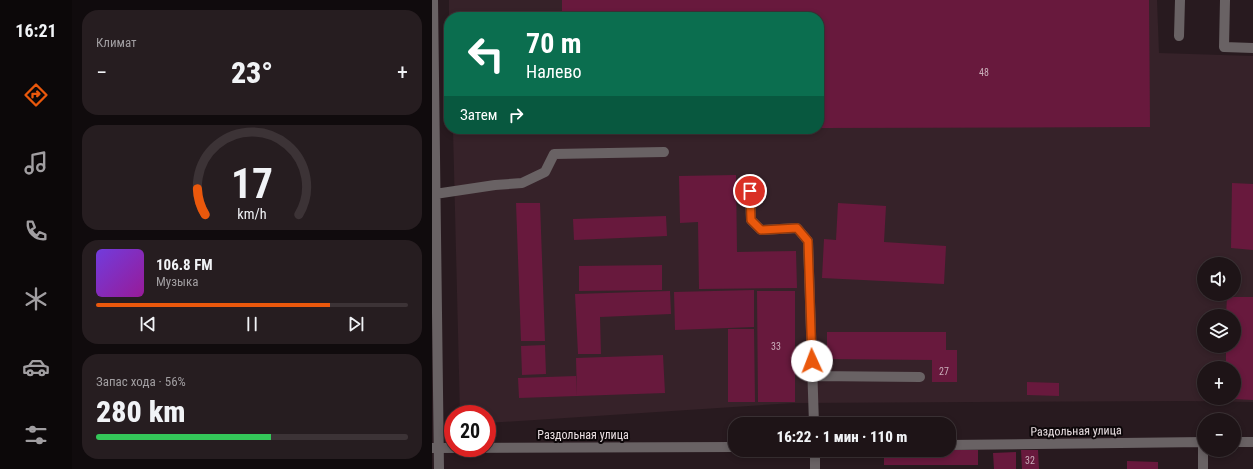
<!DOCTYPE html>
<html lang="ru">
<meta charset="utf-8">
<style>
:root{--surface:#1e1417;--page:#261d20;--text:#f1f3f6;--muted:#a19ea1;--line:#3c3336;--accent:#ea580c}
body{margin:0;font-family:"Roboto Condensed",sans-serif;background:var(--page);color:var(--text);height:100vh;display:flex;flex-direction:column;font-size:15px;white-space:nowrap}
*{box-sizing:border-box;margin:0}
p{font-size:13px;color:var(--muted)}
.icon{flex:none;width:22px;height:22px;fill:none;stroke:currentColor;stroke-width:2;stroke-linecap:round;stroke-linejoin:round}
.map{position:relative;flex:1;overflow:hidden}
.sheet{display:flex;flex-direction:column;gap:10px;padding:10px;background:#100b0d;width:360px}
.sheet>*{flex:none}
.hud{position:absolute;left:12px;top:12px;width:380px;height:122px;border-radius:16px;box-shadow:0 2px 6px #0003,0 0 0 1px var(--line);background:#0b6e4f;color:#fff;overflow:hidden}
.fabs{position:absolute;left:765px;top:257px;display:grid;gap:8px}
.fabs a{display:grid;place-items:center;width:44px;height:44px;border-radius:50%;background:var(--surface);box-shadow:0 2px 6px #0003,0 0 0 1px var(--line);font-size:20px}
.speed{position:absolute;left:12px;top:405px;display:flex;gap:8px;font-size:20px;font-weight:700;text-align:center}
.speed>*{display:grid;place-content:center;width:52px;height:52px;border-radius:50%;background:var(--surface);box-shadow:0 2px 6px #0003,0 0 0 1px var(--line);line-height:1}
.speed .limit{border:6px solid #d22;background:#fff;color:#111}
.pin{position:absolute;display:grid;place-items:center;width:34px;height:34px;color:#fff;margin:-17px;border:2px solid #fff;border-radius:50%;box-shadow:0 1px 4px #0007}
.me{position:absolute;width:44px;margin:-22px;rotate:358deg;stroke-linejoin:round;filter:drop-shadow(0 0 3px #0008)}
.turn{display:flex;align-items:center;gap:14px;height:84px;padding:0 16px;font-size:18px}
.turn .icon{width:52px;height:52px;stroke-width:2.5}
.turn b{display:block;font-size:28px;line-height:34px}
.then{display:flex;align-items:center;height:38px;padding:0 16px;background:#0003;gap:8px;font-size:15px}
.big{font-size:30px;font-weight:800;line-height:1.1}
.sheet .widget{flex:1;display:flex;flex-direction:column;justify-content:center;gap:6px;min-width:0;padding:0 14px;border-radius:16px;background:var(--page)}
.sheet .dial{align-items:center;gap:0}
.dial svg{height:104px;overflow:visible;fill:none;stroke:var(--line);stroke-width:7;stroke-linecap:round;text-anchor:middle}
.dial text{fill:var(--text);stroke:none}
.song{display:flex;align-items:center;gap:12px}
.cover{width:48px;height:48px;border-radius:6px;background:linear-gradient(135deg,hsl(260 70% 55%),hsl(300 70% 35%))}
.played{height:4px;border-radius:2px;background:linear-gradient(90deg,var(--accent) 75%,var(--line) 75%)}
.keys{display:flex;justify-content:space-around;direction:ltr}
.heat{display:flex;justify-content:space-between;align-items:center;font-size:22px;direction:ltr}
.charge{height:6px;border-radius:3px;background:linear-gradient(90deg,#34c759 56%,var(--line) 0)}
.trip{position:absolute;left:296px;top:417px;width:228px;height:40px;border-radius:16px;background:var(--surface);box-shadow:0 2px 6px #0003,0 0 0 1px var(--line);font-weight:800;line-height:40px;text-align:center}
main{display:flex;flex:1;min-height:0}
.tabs{display:flex;flex-direction:column;width:72px;justify-content:space-around;align-items:center;background:#0c0809;color:var(--muted)}
.tabs .icon{width:28px;height:28px}
.tabs .active{color:var(--accent)}
.tabs b{font-size:18px;color:var(--text)}
.map>svg:first-child{display:block}
.built{fill:#362229;fill-rule:evenodd}
.building{fill:#68193d}
.lines{fill:none;stroke-linecap:round;stroke-linejoin:round}
.minor{stroke:#696264;stroke-width:10}
.route-casing{stroke:#983908;stroke-width:10}
.route{stroke:#ea580c;stroke-width:7}
.labels{text-anchor:middle;dominant-baseline:central;stroke-width:4;stroke-linejoin:round;paint-order:stroke}
.number-label{font-size:10px;fill:#caaeba}
.street-label{font-size:12px;fill:#eae0e3;stroke:#0d0709}
</style>
<main>
<nav class="tabs">
<b>16:21</b>
<svg class="icon active" aria-label="directions" viewBox="0 0 24 24"><path d="M12 3l9 9-9 9-9-9zM9 14v-3h6M13 9l2 2-2 2"/></svg>
<svg class="icon" aria-label="music" viewBox="0 0 24 24"><path d="M9 18V5l10-2v13"/><circle cx="6" cy="18" r="3"/><circle cx="16" cy="16" r="3"/></svg>
<svg class="icon" aria-label="phone" viewBox="0 0 24 24"><path d="M5 4h4l2 5-3 2q2 4 5 5l2-3 5 2v4C11 20 4 13 5 4z"/></svg>
<svg class="icon" aria-label="climate" viewBox="0 0 24 24"><path d="M12 3v18M4 7l16 10M4 17L20 7"/></svg>
<svg class="icon" aria-label="car" viewBox="0 0 24 24"><path d="M5 17H2v-5l4-1 3-4h7l3 4 3 1v5h-3M9 17h6M6 11h13"/><circle cx="7" cy="17" r="2"/><circle cx="17" cy="17" r="2"/></svg>
<svg class="icon" aria-label="filters" viewBox="0 0 24 24"><path d="M4 7h16M4 17h16"/><circle cx="9" cy="7" r="2"/><circle cx="15" cy="17" r="2"/></svg>
</nav>
<section class="sheet">
<div class="widget"><p>Климат</p>
<div class="heat"><a>−</a><b class="big">23°</b><a>+</a></div>
</div>
<div class="widget dial"><svg viewBox="0 0 100 80">
<path d="M14 69A42 42 0 1 1 86 69"/>
<path d="M14 69A42 42 0 0 1 8 49" stroke="#ea580c"/>
<text x="50" y="56" font-size="32" font-weight="700">17</text>
<text x="50" y="72" font-size="11">km/h</text>
</svg></div>
<div class="widget">
<div class="song"><i class="cover"></i><div><b>106.8 FM</b><p>Музыка</p></div></div>
<div class="played"></div>
<div class="keys"><svg class="icon" aria-label="previous" viewBox="0 0 24 24"><path d="M18 5L8 12l10 7zM5 5v14"/></svg><svg class="icon" aria-label="pause" viewBox="0 0 24 24"><path d="M8 5v14M16 5v14"/></svg><svg class="icon" aria-label="next" viewBox="0 0 24 24"><path d="M6 5l10 7-10 7zM19 5v14"/></svg></div>
</div>
<div class="widget"><p>Запас хода · 56%</p><b class="big">280 km</b><div class="charge"></div></div>
</section>
<div class="map">
<svg width="821" height="469" viewBox="0 0 821 469">
<rect width="100%" height="100%" fill="#281a1f"/>
<!-- built -->
<path class="built" d="M 17,0 L 725,0 L 727,53 L 821,56 L 821,402 L 754,401 L 362,403 L 55,423 L 55,414 L 28,414 L 21,129 L 387,129 L 387,17 L 17,17 ZM 772,264 L 802,264 L 802,294 L 772,294 ZM 772,316 L 802,316 L 802,346 L 772,346 ZM 772,368 L 802,368 L 802,398 L 772,398 Z"/>
<!-- building -->
<path class="building" d="M 130,0 L 717,0 L 718,127 L 387,128 L 387,17 L 130,17 Z
M 304,175 L 305,252 L 364,251 L 365,288 L 267,289 L 266,222 L 248,223 L 247,176 Z
M 800,183 L 821,184 L 821,250 L 799,248 Z
M 84,203 L 108,203 L 113,341 L 89,341 Z
M 406,203 L 454,206 L 452,242 L 514,246 L 512,284 L 390,278 L 392,239 L 404,240 Z
M 234,216 L 235,236 L 142,240 L 141,219 Z
M 230,265 L 230,290 L 147,291 L 147,266 Z
M 322,290 L 322,327 L 243,330 L 242,292 Z
M 238,291 L 239,314 L 168,317 L 169,354 L 146,354 L 143,294 Z
M 325,291 L 363,291 L 363,402 L 326,402 Z
M 795,297 L 821,297 L 821,400 L 802,399 L 802,368 L 794,368 L 794,346 L 802,346 L 802,316 L 794,316 Z
M 296,329 L 322,329 L 323,402 L 296,402 Z
M 395,332 L 514,332 L 514,350 L 525,350 L 525,382 L 500,382 L 500,360 L 395,359 Z
M 113,345 L 114,374 L 90,375 L 89,346 Z
M 231,355 L 233,393 L 145,396 L 144,358 Z
M 144,376 L 145,396 L 87,398 L 86,378 Z
M 595,382 L 627,383 L 627,396 L 595,395 Z
M 452,450 L 546,450 L 546,465 L 452,465 Z
M 589,450 L 606,450 L 607,469 L 590,469 Z
M 584,452 L 584,469 L 562,469 L 561,453 Z
M 695,461 L 726,462 L 726,469 L 695,469 Z"/>
<g class="lines">
<!-- minor -->
<path class="minor" d="M 1,0 L 7,469
M 793,0 L 792,47 L 821,48
M 747,36 L 748,0
M 318,191 L 319,220 L 329,230 L 365,228 L 376,241 L 382,424
M 3,194 L 63,185 L 90,183 L 113,172 L 122,154 L 232,152
M 381,376 L 488,377
M 802,442 L 821,442
M 517,445 L 772,442
M 1,448 L 303,447
M 383,469 L 383,450
M 771,469 L 771,443"/>
</g>
<g class="lines">
<defs>
<path id="route" d="M 318,191 L 319,220 L 329,230 L 365,228 L 376,241 L 380,361"/>
</defs>
<!-- route casing -->
<use href="#route" class="route-casing"/>
<!-- route -->
<use href="#route" class="route"/>
</g>
<g class="labels">
<!-- number labels -->
<g class="number-label">
<text x="552" y="72">48</text>
<text x="344" y="346">33</text>
<text x="512" y="371">27</text>
<text x="598" y="460">32</text>
</g>
<!-- street labels -->
<g class="street-label">
<text transform="translate(644 431) rotate(-1)">Раздольная улица</text>
<text x="151" y="435">Раздольная улица</text>
</g>
</g>
</svg>
<div class="fabs">
<a><svg class="icon" aria-label="sound" viewBox="0 0 24 24"><path d="M4 9h4l5-4v14l-5-4H4zM17 9q2 3 0 6"/></svg></a>
<a><svg class="icon" aria-label="layers" viewBox="0 0 24 24"><path d="M12 4l9 5-9 5-9-5zM3 14l9 5 9-5"/></svg></a>
<a>+</a>
<a>−</a>
</div>
<div class="speed"><div class="limit">20</div></div>
<div class="pin" style="left:318px;top:191px;background:#d93025"><svg class="icon" aria-label="arrive" viewBox="0 0 24 24"><path d="M6 21V4h12l-3 4 3 4H6"/></svg></div>
<svg class="me" style="left:380px;top:361px" viewBox="-20 -20 40 40"><circle r="19" fill="#fff"/><path d="M0-13L10 11 0 6-10 11z" fill="#ea580c"/></svg>
<div class="trip">16:22 · 1 мин · 110 m</div>
<div class="hud">
<div class="turn"><svg class="icon" aria-label="left" viewBox="0 0 24 24"><path d="M17 20v-9H6M10 6l-5 5 5 5"/></svg><div><b>70 m</b>Налево</div></div>
<div class="then">Затем<svg class="icon" aria-label="right" viewBox="0 0 24 24"><path d="M7 20v-9h11M14 6l5 5-5 5"/></svg></div>
</div>
</div>
</main>
